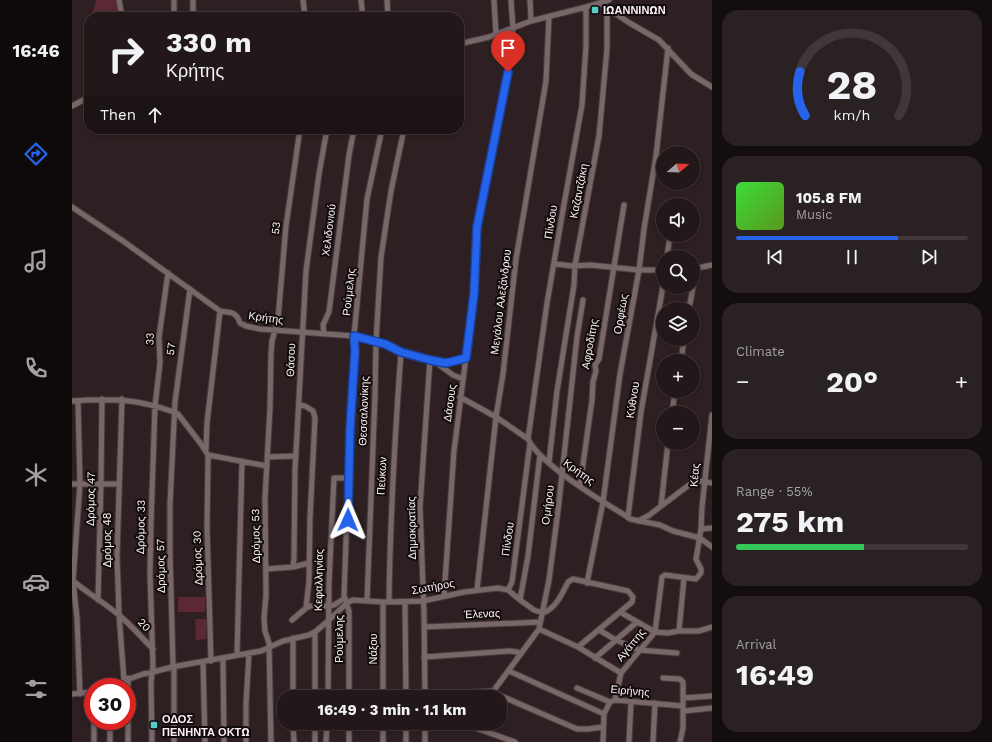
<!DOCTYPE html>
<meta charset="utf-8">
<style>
:root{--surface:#22181a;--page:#2a2123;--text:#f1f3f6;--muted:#a2a0a2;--line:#3f3739;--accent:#2563eb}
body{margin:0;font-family:"Work Sans",sans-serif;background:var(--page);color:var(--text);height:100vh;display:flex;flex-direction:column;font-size:15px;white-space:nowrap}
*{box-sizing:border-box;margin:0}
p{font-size:13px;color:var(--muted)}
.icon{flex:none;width:22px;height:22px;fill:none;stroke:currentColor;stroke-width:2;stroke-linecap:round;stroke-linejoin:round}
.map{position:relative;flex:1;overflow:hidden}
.side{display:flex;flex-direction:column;gap:10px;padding:10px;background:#130d0e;width:280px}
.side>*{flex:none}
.guide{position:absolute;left:12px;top:12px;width:380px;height:122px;border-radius:16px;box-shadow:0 2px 6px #0003,0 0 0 1px var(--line);background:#22181a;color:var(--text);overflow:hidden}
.needle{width:26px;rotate:71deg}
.tools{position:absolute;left:584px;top:146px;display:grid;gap:8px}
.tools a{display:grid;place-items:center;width:44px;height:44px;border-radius:50%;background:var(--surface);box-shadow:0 2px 6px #0003,0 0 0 1px var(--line);font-size:20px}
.speed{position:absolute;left:12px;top:678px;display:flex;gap:8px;font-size:20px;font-weight:700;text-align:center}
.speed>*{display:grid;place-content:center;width:52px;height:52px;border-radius:50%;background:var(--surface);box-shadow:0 2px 6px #0003,0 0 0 1px var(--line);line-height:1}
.speed .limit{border:6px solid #d22;background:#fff;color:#111}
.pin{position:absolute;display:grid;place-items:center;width:34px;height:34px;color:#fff;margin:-41px -17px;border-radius:50% 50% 50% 0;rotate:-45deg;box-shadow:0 0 4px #0007}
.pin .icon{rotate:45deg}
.me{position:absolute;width:44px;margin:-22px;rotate:1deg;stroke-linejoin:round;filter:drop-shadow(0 0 3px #0008)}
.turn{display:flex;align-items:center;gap:14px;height:84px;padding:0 16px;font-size:18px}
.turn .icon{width:52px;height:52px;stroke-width:2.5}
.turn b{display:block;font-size:28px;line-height:34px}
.then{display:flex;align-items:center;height:38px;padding:0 16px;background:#0003;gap:8px;font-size:15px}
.big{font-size:30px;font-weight:700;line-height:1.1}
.side .tile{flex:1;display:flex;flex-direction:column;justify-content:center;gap:6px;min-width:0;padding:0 14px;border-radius:16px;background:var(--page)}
.side .dial{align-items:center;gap:0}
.dial svg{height:104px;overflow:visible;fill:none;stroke:var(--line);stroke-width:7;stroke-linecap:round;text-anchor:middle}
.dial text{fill:var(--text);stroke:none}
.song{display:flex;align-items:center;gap:12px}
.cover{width:48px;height:48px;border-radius:6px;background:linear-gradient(135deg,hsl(120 70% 55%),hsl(90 70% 35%))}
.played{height:4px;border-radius:2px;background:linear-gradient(90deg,var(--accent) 70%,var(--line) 70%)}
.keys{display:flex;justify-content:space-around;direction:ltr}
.heat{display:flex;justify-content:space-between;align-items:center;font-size:22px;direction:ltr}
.charge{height:6px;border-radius:3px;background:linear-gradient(90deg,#34c759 55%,var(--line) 0)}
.trip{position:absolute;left:205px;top:690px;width:230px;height:40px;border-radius:16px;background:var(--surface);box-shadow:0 2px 6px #0003,0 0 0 1px var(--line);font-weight:700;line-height:40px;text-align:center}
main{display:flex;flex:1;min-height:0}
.tabs{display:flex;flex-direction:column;width:72px;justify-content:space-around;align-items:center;background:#0e0a0a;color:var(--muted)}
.tabs .icon{width:28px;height:28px}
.tabs .active{color:var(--accent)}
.tabs b{font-size:18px;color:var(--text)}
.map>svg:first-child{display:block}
.green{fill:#5b2833}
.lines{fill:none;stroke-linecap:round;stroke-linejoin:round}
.minor-casing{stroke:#493c3e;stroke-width:7}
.minor{stroke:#786769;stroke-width:5}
.route-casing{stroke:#184099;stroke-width:10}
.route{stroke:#2563eb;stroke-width:7}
.poi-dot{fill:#55cec5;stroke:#120b0c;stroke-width:1.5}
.labels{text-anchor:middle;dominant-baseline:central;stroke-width:4;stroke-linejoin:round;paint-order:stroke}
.poi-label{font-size:11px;font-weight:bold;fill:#fcf1f2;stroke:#120b0c;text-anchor:start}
.street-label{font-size:11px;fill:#fcf1f2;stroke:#120b0c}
</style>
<main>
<nav class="tabs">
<b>16:46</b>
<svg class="icon active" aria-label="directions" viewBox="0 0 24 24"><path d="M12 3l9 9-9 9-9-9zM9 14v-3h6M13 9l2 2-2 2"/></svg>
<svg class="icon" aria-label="music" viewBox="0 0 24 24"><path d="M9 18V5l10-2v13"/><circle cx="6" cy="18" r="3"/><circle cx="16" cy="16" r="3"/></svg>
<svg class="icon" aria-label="phone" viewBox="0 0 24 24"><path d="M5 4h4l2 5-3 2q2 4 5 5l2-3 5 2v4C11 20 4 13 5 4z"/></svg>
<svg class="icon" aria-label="climate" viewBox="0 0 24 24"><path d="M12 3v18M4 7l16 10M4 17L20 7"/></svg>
<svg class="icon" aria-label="car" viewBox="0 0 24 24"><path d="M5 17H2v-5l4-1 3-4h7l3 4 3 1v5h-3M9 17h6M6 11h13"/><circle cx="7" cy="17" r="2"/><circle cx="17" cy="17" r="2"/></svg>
<svg class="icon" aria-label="filters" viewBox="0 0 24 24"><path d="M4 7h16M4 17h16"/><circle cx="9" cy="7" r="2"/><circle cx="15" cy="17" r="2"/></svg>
</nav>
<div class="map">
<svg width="640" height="742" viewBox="0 0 640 742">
<rect width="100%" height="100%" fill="#2e2022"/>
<!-- green -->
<path class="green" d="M 24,0 L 45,0 L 47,13 L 46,17 L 18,17 L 23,6 Z
M 106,597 L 133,597 L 133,612 L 106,612 Z
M 123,619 L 134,619 L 134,639 L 124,640 Z"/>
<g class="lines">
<defs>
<path id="minor" d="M 47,0 L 50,17
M 102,0 L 102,17
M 231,0 L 233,17
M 289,0 L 291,17
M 315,0 L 316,17
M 422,0 L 424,34
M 458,0 L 459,21
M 528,3 L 556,22 L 587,40 L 619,74 L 640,87
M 121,17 L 121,0
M 387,44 L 417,37 L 459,21 L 514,7 L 537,0
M 0,106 L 17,97
M 0,207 L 51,241 L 148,311 C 159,313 164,311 168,323 L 174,326 L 188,329 L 282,336 L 313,344 L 329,352 L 358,359 L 366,364 L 381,375 L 391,379
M 595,257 L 598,235
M 483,264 L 501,266 L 518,265 L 567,270 L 591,270
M 621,269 L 640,265
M 621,286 L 624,269
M 617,309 L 621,287
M 252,334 L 251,325 L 257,312 L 277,155 L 282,129
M 365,360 L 374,363 L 394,358
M 609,361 L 612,339
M 388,397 L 424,417 L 456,439 C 468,464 526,499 551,514 L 558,519 L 588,525 L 601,531 L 628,538 L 640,547
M 50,399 L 45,556 L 47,614 L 52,680
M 0,401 C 38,398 66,399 102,412 L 106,414 L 129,444 L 136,455 L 136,462 L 135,527 L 139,661
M 6,401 L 8,484 L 1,581 L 5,618 L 8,694
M 227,405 L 233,406 L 241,411 L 243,418 L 238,518 L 237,581 L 234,608
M 600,413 L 603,391
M 456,439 L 475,303 L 491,210 L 510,105 L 514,46 L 514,7
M 134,449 L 135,423 L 148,311
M 136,455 L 195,466
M 195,457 L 224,456
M 477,462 L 485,391 L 502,285 L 503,265 L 527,136 L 535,49 L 535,8
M 0,484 L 46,484
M 508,486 L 520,400 L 521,382 L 524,371 L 523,365 L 527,359 L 552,205
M 589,506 L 596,443
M 556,517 L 569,412 L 591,286
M 566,521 L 576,516 L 621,482 L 628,481 L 640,483
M 629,529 L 640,528
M 221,567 L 237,563
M 194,569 L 221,567 L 222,558 L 223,470 L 234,271 L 247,174 L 255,129
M 0,580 C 15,593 33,603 48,616 C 60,626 70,638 81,649
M 515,583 L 531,502 L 548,374 L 567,270 L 572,229 L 584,156 L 596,48
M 405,590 L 424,417 L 431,374 L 444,259 L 474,81 L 477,17
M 436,590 L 440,582 L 458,443
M 372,596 L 382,451 L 402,294 L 405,227 L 436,72 L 441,28 L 439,0
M 26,600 L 29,483 L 30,399
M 448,600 L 456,556 L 468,455
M 295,601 L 303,396 L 304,342 L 309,257 L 319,191 L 332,129
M 311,602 L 311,697
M 317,602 C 318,518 323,435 329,352
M 333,602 L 334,697
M 548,612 L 583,632 L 596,633 L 607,631 L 627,631 L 640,627
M 220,620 L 234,608 L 238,606 L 257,606 L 262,605 L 273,598
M 352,627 L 468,622
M 467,629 L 506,647 L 549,673
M 527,630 L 544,640 L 567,650 L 605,653
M 607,631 L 612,578
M 221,638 L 221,697
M 165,655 L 170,461
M 352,657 L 438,651 L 445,652 L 449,654
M 523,658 L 565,622
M 151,659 L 152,742
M 131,662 L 133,742
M 100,667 L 101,664 L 98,554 L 98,504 L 103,402 L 118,289
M 102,667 L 102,742
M 437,671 L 532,714
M 591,678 L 608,679 L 611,682 L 611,728 L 608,742
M 35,687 L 71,674 L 81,672 L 100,667 L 189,651 L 211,641 L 237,635 L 243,632 L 256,621 L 275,603 L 281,600 L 311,602 L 351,601 L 392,592 L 426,588 L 436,590 L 448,600 L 462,610 L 471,613 C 484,608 490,594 496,582 L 501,579 L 556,591 L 561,597 L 560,602 L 506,647
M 505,688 L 538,702 L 543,700 L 611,706
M 243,692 L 256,692
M 0,694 L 21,692
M 353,695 L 421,691 L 427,695 L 505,729 L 516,729 L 531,727
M 243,697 L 243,632
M 256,697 L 257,583 L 262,478 L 277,478
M 277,697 L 277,611 L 272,596 L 278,429 L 283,351 L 282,336 L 295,199 L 310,129
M 353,697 L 352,613 L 348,507 L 358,359
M 417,697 L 467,629 L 477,580 L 486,511 L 505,337 L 511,300
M 611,698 L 640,696
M 543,700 L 549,673 L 583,632 L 590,577 L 593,575 L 624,579 L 629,573 L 629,569 L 624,559 L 629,529 L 630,507 L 640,415
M 612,711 L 640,708
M 38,721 L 38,742
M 221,723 L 222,742
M 311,723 L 311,742
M 353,724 L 395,725 L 443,742
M 22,742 L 22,721
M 56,742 L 56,678
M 80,742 L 79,682 L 81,666 L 78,574 L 79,522 L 83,406 L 88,363 L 87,337 L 96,273
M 174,742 L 174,704 L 177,653
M 199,742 L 197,643 L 193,631 L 192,618 L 194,596 L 193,498 L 198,408 L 199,354 L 200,341 L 206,319 L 214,226 L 228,129
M 243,742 L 243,723
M 254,742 L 255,723
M 277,742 L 277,723
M 334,742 L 334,723
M 353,742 L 353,723
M 531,742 L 532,714 L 538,702
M 557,742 L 559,702
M 581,742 L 583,703"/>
</defs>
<!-- minor casing -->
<use href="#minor" class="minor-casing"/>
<!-- minor -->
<use href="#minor" class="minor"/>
</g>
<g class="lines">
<defs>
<path id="route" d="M 276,520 L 278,429 L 283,351 L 282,336 L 313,344 L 329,352 L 358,360 L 374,363 L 394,358 L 402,294 L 405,227 L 436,72"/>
</defs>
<!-- route casing -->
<use href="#route" class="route-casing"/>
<!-- route -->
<use href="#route" class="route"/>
</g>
<!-- markers -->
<g class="poi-dot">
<rect x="519" y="6" width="8" height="8" rx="2"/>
<rect x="78" y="721" width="8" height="8" rx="2"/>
</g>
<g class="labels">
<!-- poi labels -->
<g class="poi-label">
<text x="531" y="10">ΙΩΑΝΝΙΝΩΝ</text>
<text x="90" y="719">ΟΔΟΣ<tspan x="90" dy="13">ΠΕΝΗΝΤΑ ΟΚΤΩ</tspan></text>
</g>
<!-- street labels -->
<g class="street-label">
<text transform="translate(507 191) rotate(-79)">Καζαντζάκη</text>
<text transform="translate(479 222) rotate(-81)">Πίνδου</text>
<text transform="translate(204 228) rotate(-83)">53</text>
<text transform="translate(257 230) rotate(-83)">Χελιδονιού</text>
<text transform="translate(277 292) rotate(-84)">Ρούμελης</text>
<text transform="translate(429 302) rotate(-83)">Μεγάλου Αλεξάνδρου</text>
<text transform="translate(549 314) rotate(-80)">Ορφέως</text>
<text transform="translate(194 318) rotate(8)">Κρήτης</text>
<text transform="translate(78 339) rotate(-87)">33</text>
<text transform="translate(518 344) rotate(-80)">Αφροδίτης</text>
<text transform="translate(99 349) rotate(-83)">57</text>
<text transform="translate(219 360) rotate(-88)">Θάσου</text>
<text transform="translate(561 400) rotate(-81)">Κύθνου</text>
<text transform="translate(378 403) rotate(-82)">Δάσους</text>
<text transform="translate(292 411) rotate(-88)">Θεσσαλονίκης</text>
<text transform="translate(507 472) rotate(36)">Κρήτης</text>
<text transform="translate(623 475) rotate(-85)">Κέας</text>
<text transform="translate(310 476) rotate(-87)">Πεύκων</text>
<text transform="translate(19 499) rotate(-89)">Δρόμος 47</text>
<text transform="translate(476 505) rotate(-83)">Ομήρου</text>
<text transform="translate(69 527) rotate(-89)">Δρόμος 33</text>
<text transform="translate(340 528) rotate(-91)">Δημοκρατίας</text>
<text transform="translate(184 536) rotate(-91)">Δρόμος 53</text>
<text transform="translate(436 539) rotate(-82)">Πίνδου</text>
<text transform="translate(35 540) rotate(-90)">Δρόμος 48</text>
<text transform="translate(126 558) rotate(-92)">Δρόμος 30</text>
<text transform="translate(89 566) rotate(-91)">Δρόμος 57</text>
<text transform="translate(247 580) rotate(-89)">Κεφαλληνίας</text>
<text transform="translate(361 587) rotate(-10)">Σωτήρος</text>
<text transform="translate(410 614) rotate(-2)">Έλενας</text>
<text transform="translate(72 625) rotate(47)">20</text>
<text transform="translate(267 639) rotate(-90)">Ρούμελης</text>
<text transform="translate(559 645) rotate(-51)">Αγάπης</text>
<text transform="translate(301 649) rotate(-90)">Νάξου</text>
<text transform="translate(558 691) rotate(5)">Ειρήνης</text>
</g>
</g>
</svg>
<div class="tools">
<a><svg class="needle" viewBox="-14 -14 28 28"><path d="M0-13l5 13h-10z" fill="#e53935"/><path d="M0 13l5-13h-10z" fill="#a2a0a2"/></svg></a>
<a><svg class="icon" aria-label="sound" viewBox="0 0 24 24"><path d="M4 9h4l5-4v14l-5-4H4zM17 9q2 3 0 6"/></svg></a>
<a><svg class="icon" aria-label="search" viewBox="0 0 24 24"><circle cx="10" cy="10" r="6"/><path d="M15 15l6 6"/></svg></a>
<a><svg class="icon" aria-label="layers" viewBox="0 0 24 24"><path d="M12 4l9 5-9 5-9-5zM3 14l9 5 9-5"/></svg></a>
<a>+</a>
<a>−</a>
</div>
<div class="speed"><div class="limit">30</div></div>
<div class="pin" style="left:436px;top:72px;background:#d93025"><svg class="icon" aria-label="arrive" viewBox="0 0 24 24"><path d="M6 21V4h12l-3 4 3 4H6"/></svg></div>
<svg class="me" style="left:276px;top:520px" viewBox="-20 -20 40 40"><path d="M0-17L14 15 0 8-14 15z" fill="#2563eb" stroke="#fff" stroke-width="4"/></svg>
<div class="trip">16:49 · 3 min · 1.1 km</div>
<div class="guide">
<div class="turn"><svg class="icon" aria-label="right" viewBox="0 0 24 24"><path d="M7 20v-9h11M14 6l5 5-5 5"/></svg><div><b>330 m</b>Κρήτης</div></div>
<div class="then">Then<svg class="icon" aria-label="ahead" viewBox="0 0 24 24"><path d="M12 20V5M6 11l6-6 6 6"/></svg></div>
</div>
</div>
<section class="side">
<div class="tile dial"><svg viewBox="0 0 100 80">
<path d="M14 69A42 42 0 1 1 86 69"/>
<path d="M14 69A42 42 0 0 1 10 35" stroke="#2563eb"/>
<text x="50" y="56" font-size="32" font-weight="700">28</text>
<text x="50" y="72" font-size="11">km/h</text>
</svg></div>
<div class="tile">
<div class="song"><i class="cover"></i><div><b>105.8 FM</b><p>Music</p></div></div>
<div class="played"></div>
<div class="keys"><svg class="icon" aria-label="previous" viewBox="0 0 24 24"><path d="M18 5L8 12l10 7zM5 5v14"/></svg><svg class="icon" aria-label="pause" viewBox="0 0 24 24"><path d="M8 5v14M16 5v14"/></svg><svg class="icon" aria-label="next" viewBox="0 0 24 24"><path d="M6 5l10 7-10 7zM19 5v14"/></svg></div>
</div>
<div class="tile"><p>Climate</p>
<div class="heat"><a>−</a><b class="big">20°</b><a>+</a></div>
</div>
<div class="tile"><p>Range · 55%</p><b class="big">275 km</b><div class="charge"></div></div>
<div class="tile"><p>Arrival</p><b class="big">16:49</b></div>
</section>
</main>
